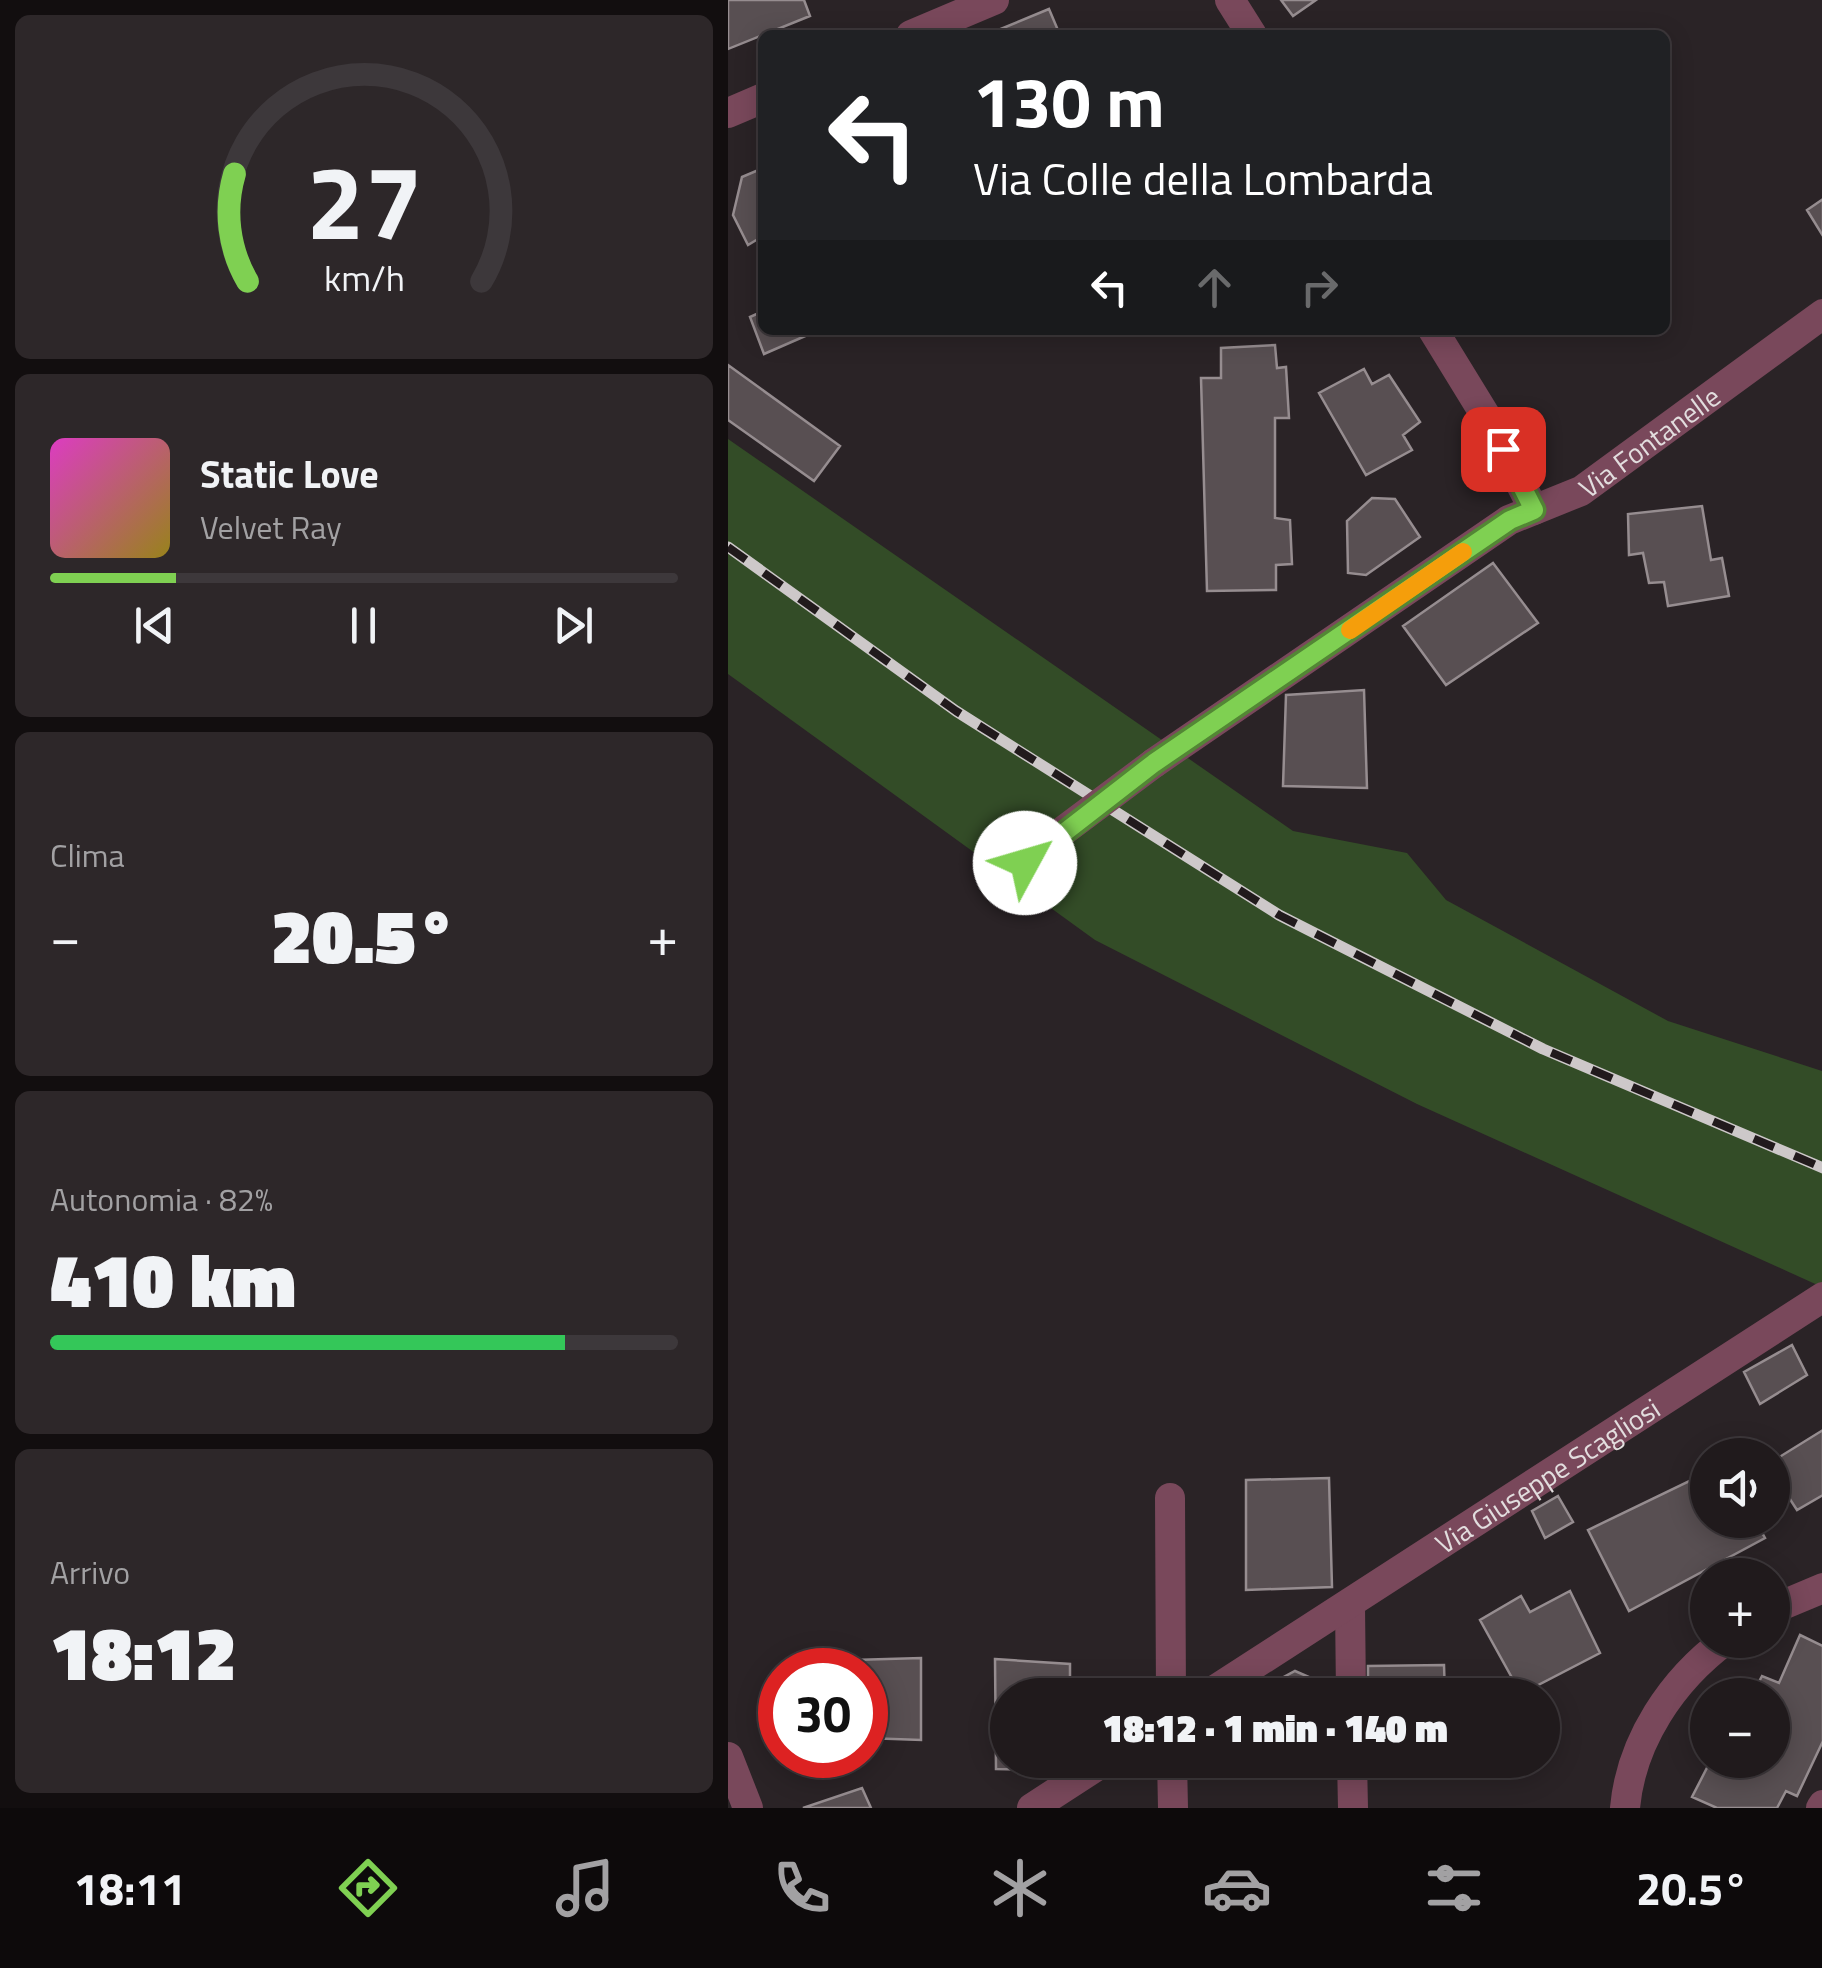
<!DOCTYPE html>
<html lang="it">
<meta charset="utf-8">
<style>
:root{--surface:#201a1c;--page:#2d2729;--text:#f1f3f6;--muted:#a2a1a3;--line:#3d383b;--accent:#7fd052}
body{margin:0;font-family:"Titillium Web",sans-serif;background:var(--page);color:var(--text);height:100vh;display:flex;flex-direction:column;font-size:38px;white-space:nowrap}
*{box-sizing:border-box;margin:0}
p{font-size:32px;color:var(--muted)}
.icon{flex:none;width:55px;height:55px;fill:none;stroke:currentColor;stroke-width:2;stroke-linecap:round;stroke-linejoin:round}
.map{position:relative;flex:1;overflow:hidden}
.details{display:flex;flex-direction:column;gap:15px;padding:15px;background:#120e0f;width:728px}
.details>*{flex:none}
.hud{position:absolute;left:30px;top:30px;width:912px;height:305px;border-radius:15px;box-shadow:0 5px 25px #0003,0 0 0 2px var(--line);background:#202124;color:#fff;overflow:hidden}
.controls{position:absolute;left:962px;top:1438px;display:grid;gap:20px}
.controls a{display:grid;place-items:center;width:100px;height:100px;border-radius:50%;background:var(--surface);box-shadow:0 5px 25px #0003,0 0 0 2px var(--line);font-size:50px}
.speed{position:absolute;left:30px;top:1648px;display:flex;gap:20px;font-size:50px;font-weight:700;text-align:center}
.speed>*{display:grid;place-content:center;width:130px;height:130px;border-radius:50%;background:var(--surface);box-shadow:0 5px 25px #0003,0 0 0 2px var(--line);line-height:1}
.speed .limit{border:15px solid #d22;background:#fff;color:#111}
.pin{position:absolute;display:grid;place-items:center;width:85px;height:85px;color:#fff;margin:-42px;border-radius:20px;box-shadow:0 5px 15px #0006}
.me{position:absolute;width:110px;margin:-55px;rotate:51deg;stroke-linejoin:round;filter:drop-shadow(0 0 8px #0008)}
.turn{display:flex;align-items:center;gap:35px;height:210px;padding:0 50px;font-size:45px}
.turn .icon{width:130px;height:130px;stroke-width:2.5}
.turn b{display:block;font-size:70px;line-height:85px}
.lanes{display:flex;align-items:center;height:95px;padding:0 50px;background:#0003;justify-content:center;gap:50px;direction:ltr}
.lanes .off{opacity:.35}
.big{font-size:75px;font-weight:800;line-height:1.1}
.details .tile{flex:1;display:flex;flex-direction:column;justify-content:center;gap:15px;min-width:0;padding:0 35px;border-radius:15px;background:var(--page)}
.details .dial{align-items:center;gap:0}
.dial svg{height:260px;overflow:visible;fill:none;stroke:var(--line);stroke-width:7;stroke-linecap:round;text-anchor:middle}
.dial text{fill:var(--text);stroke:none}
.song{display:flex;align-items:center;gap:30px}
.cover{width:120px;height:120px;border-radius:15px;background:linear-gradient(135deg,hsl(310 70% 55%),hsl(50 70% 35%))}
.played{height:10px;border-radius:5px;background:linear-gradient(90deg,var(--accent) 20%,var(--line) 20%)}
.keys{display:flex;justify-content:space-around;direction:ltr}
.heat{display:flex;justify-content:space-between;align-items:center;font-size:55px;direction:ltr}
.charge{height:15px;border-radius:8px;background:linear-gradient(90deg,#34c759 82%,var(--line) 0)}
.trip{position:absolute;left:262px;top:1678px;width:570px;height:100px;border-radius:50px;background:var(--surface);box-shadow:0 5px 25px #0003,0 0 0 2px var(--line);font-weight:800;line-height:100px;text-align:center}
.dock{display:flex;height:160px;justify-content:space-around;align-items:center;background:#0d0a0b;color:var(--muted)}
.dock .icon{width:70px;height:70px}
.dock .current{color:var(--accent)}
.dock b{font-size:45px;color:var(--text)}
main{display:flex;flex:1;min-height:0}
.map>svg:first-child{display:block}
.green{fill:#334c27}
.building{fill:#584f52;stroke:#968d90;stroke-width:2.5}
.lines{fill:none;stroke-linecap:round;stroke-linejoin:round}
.minor{stroke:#79485b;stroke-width:30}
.rail-casing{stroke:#cdc8c9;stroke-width:11}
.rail{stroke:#211a1c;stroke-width:8;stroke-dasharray:22;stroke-linecap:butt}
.minor-bridge{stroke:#79485b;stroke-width:30}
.route-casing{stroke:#538735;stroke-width:25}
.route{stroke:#7fd052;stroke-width:18}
.slow{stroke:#f59e0b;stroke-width:18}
.labels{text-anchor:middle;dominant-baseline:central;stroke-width:10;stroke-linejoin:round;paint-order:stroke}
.street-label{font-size:28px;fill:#e2ddde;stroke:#211a1c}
</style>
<main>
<section class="details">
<div class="tile dial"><svg viewBox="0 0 100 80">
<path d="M14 69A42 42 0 1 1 86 69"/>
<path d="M14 69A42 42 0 0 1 10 36" stroke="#7fd052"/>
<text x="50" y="56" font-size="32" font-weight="700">27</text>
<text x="50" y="72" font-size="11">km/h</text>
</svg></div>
<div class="tile">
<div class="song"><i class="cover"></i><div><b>Static Love</b><p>Velvet Ray</p></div></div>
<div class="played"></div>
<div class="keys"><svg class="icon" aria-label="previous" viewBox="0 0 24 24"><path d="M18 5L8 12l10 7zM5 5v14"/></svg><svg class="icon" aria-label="pause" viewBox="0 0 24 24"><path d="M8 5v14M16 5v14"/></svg><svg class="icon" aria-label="next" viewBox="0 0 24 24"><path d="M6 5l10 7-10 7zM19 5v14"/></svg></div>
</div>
<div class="tile"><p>Clima</p>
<div class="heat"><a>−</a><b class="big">20.5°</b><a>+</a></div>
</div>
<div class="tile"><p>Autonomia · 82%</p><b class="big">410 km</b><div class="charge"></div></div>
<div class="tile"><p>Arrivo</p><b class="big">18:12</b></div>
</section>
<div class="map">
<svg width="1095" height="1808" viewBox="0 0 1095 1808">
<rect width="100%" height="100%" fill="#2a2326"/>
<!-- green -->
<path class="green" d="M 0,439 L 565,831 L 679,853 L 718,900 L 940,1021 L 1094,1071 L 1094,1287 L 689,1104 L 367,940 L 0,674 Z"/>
<!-- building -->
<path class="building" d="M 0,0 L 76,0 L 82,16 L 0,49 Z
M 553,0 L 588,0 L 565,16 Z
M 321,9 L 332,35 L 258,35 Z
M 35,168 L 35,236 L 20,245 L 5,215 L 14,177 Z
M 1095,199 L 1095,236 L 1079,210 Z
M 35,311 L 35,330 L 91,330 L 36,354 L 22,317 Z
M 547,345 L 549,368 L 558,367 L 561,418 L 547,418 L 547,518 L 562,520 L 564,564 L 548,565 L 548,590 L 479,591 L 473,378 L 493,378 L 493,348 Z
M 0,365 L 112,446 L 86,481 L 0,420 Z
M 636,369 L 644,384 L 661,375 L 692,422 L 675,435 L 684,450 L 638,475 L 591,393 Z
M 644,498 L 667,499 L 692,537 L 638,575 L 620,573 L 619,521 Z
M 974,506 L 983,560 L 994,558 L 1001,596 L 940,606 L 936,582 L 921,583 L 915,553 L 901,555 L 900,514 Z
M 765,563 L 810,623 L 718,685 L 675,626 Z
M 636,690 L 639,788 L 555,786 L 558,695 Z
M 1064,1345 L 1079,1375 L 1032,1404 L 1016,1372 Z
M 1095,1430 L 1095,1495 L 1069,1510 L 1045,1473 L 1045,1461 Z
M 980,1472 L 980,1520 L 1027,1520 L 1037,1538 L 901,1611 L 860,1530 Z
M 601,1478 L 604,1587 L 518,1590 L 518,1480 Z
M 830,1496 L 845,1522 L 817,1538 L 804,1511 Z
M 842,1591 L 872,1653 L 793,1694 L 752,1620 L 793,1596 L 802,1612 Z
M 1072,1635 L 1095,1646 L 1095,1741 L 1069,1796 L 1058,1791 L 1049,1808 L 989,1808 L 964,1797 L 983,1760 L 1045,1760 L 1045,1695 L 1024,1695 L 1034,1676 L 1051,1683 Z
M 193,1658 L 193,1740 L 138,1738 L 138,1670 L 124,1670 L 125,1660 Z
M 267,1659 L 342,1664 L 342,1695 L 280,1695 L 280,1760 L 315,1760 L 314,1770 L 268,1769 Z
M 716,1665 L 717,1695 L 640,1695 L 640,1666 Z
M 567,1671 L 588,1680 L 588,1695 L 522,1695 Z
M 522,1760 L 588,1760 L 588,1769 L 522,1772 Z
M 640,1760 L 721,1760 L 721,1769 L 639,1772 Z
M 134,1788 L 143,1808 L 75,1808 Z"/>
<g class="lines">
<!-- minor -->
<g class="minor">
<path d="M 502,0 L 524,35"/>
<path d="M 183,35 L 266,0"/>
<path d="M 0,113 L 35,98"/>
<path d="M 705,330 L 759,418 L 806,510"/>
<path id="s1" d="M 426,763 L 781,520 L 853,491 L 1095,314"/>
<path d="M 442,1498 L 443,1695"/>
<path d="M 622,1606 L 623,1695"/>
<path d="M 1045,1609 L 1095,1588"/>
<path id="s2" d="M 479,1695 L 1095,1297"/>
<path d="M 0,1757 L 20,1808"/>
<path d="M 444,1760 L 445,1808"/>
<path d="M 624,1760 L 625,1808"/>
<path d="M 304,1808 L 378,1760"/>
<path d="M 897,1808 C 903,1741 944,1680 998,1640"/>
<path d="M 1093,1808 L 1095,1805"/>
</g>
<defs>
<path id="rail" d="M 0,547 L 228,711 L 551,915 L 815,1049 L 1095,1168"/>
</defs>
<!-- rail casing -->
<use href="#rail" class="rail-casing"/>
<!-- rail -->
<use href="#rail" class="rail"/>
<!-- minor-bridge -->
<path class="minor-bridge" d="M 311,849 L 426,763"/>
</g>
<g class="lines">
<defs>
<path id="route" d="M 297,863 L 426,763 L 782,520 L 806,510 L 775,449"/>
</defs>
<!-- route casing -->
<use href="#route" class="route-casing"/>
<!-- route -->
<use href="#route" class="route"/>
<!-- slow -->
<path class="slow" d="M 622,630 L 735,552"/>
</g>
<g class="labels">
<!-- street labels -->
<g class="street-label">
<text stroke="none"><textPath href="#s1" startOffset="592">Via Fontanelle</textPath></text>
<text stroke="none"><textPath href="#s2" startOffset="405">Via Giuseppe Scagliosi</textPath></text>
</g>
</g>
</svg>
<div class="controls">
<a><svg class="icon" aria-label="sound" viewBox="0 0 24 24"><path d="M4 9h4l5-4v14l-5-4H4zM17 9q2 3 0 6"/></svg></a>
<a>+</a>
<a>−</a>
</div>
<div class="speed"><div class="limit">30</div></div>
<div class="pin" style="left:775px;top:449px;background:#d93025"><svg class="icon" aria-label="arrive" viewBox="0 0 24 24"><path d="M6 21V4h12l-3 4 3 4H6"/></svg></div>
<svg class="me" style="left:297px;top:863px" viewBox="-20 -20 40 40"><circle r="19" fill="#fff"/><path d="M0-13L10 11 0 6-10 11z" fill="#7fd052"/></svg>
<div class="trip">18:12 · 1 min · 140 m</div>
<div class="hud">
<div class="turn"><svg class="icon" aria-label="left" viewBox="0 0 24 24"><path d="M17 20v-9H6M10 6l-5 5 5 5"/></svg><div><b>130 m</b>Via Colle della Lombarda</div></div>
<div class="lanes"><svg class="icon" aria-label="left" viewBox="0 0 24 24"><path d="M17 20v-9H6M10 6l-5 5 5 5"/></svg><svg class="icon off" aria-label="ahead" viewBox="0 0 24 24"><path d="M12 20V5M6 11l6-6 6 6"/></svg><svg class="icon off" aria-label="right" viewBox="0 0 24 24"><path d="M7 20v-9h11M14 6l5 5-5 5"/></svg></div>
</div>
</div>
</main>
<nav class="dock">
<b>18:11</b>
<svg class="icon current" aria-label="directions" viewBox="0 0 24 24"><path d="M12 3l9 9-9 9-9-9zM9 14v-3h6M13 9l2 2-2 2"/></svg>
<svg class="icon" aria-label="music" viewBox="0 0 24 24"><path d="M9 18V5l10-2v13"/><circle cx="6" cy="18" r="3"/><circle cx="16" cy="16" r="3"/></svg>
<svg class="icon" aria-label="phone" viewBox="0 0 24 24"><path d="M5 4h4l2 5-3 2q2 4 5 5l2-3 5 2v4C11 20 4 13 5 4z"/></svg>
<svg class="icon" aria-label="climate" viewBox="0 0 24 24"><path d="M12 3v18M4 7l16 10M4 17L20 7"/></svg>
<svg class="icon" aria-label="car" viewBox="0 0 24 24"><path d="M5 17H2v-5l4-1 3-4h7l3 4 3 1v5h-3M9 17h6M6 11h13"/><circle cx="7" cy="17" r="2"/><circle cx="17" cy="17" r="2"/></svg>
<svg class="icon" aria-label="filters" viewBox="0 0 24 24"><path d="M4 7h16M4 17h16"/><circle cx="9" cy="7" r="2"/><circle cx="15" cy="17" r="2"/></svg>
<b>20.5°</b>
</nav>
